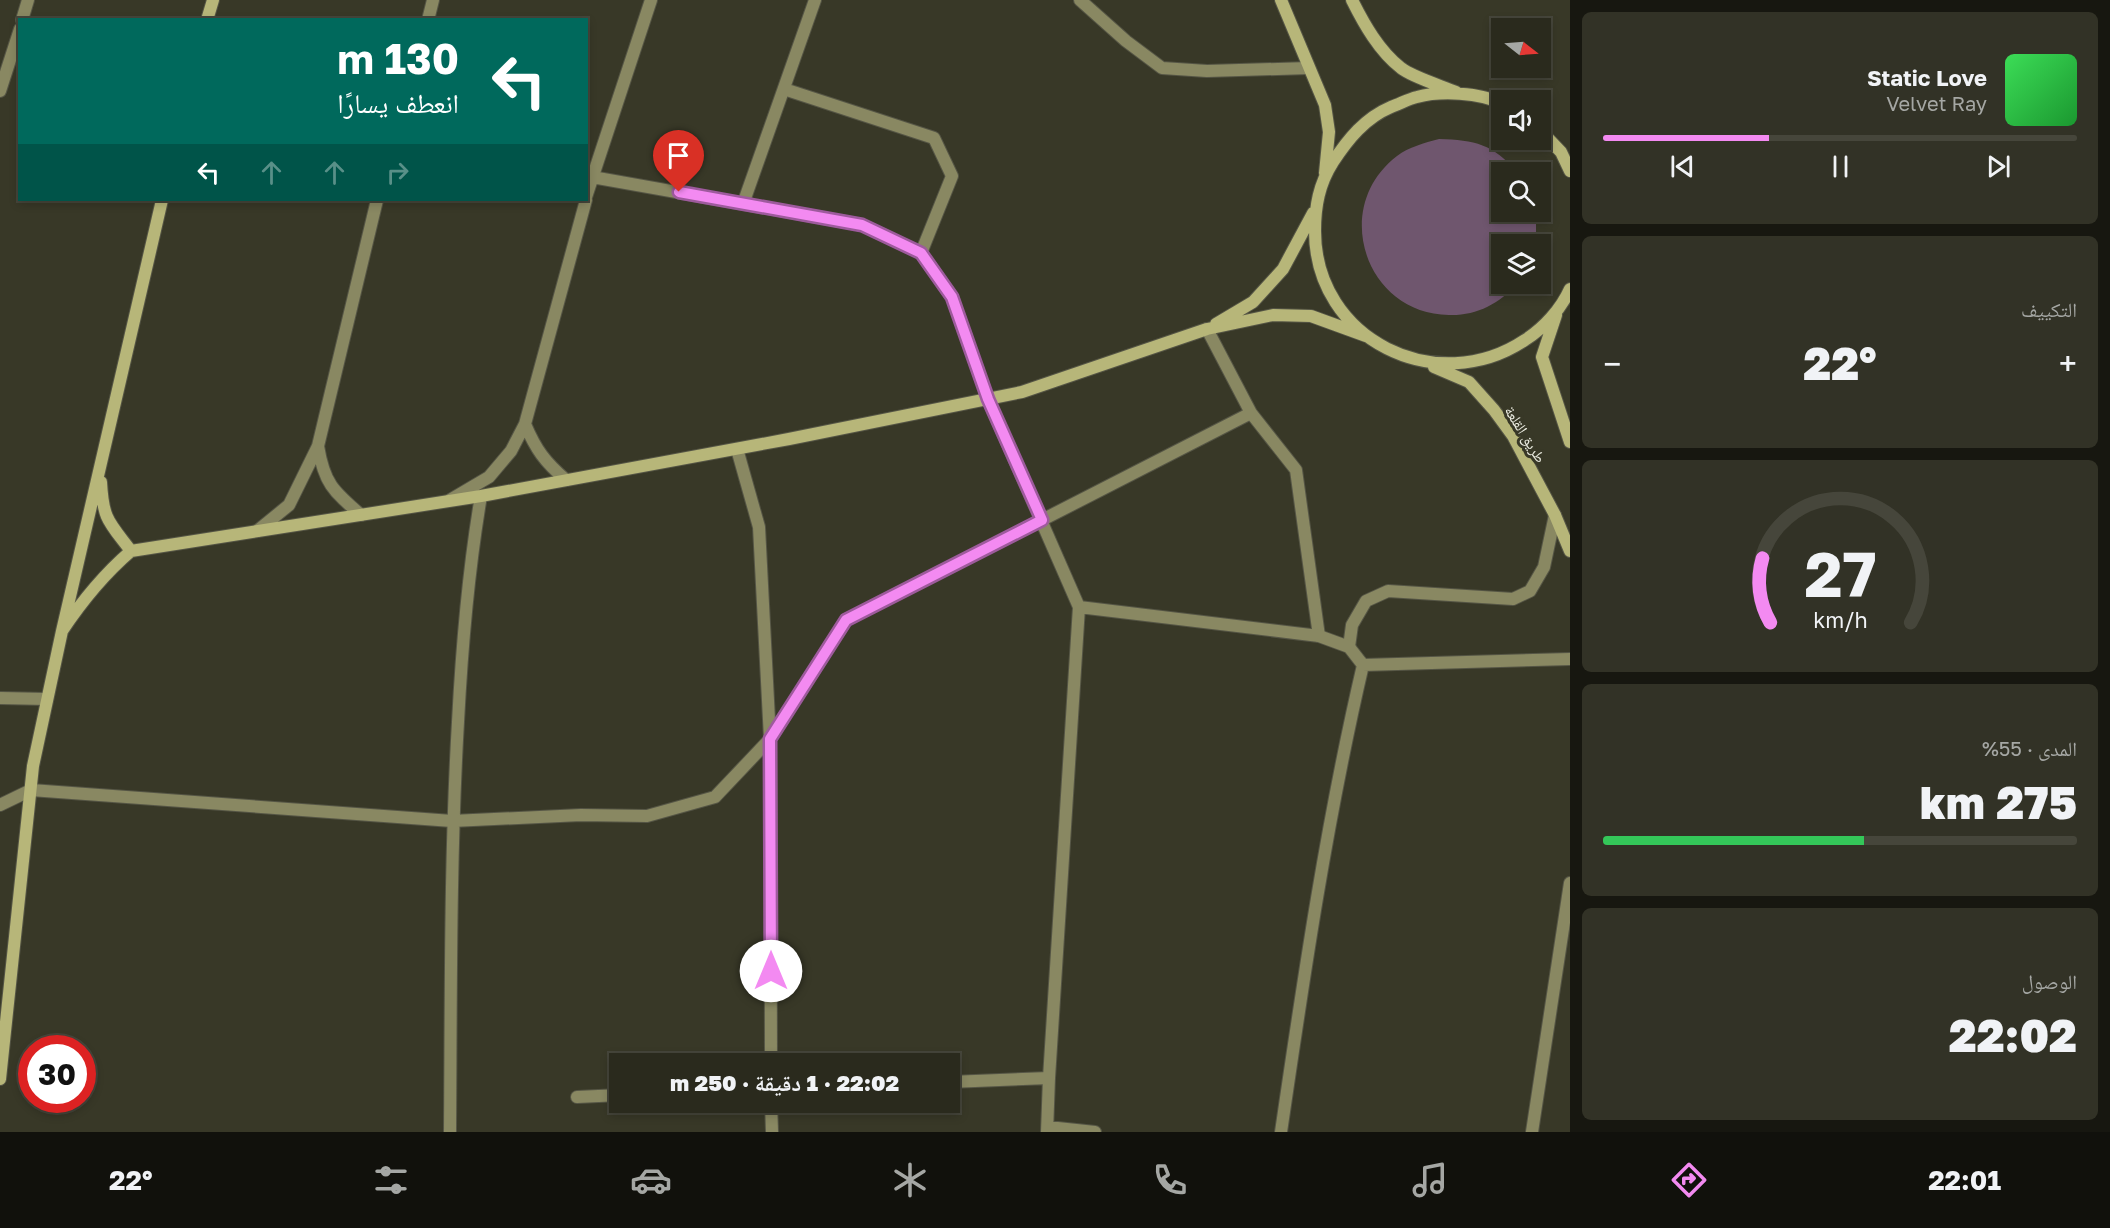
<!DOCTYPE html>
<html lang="ar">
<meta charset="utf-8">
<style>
:root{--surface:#2a2a1d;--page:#323226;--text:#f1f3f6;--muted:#a5a7a4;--line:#46463b;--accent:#f38af1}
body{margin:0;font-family:"Golos Text","Noto Naskh Arabic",sans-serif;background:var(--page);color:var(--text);direction:rtl;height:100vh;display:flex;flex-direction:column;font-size:22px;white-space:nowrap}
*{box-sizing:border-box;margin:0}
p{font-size:20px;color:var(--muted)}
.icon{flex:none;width:33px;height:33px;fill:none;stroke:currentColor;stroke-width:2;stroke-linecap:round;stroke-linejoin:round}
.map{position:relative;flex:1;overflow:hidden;direction:ltr}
.drawer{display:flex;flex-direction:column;gap:12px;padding:12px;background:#171710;width:540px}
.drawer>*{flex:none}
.hud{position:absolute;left:18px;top:18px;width:570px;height:183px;border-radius:0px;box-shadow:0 3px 9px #0003,0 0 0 2px var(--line);direction:rtl;background:#00695c;color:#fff;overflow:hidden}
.needle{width:39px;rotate:107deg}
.tools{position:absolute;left:1491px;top:18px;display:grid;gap:12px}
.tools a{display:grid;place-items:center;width:60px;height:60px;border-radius:0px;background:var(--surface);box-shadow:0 3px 9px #0003,0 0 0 2px var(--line);font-size:30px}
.speed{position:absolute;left:18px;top:1035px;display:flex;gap:12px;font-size:30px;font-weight:700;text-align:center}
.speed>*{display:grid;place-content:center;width:78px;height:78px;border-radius:50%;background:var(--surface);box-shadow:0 3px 9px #0003,0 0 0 2px var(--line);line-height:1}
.speed .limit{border:9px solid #d22;background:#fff;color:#111}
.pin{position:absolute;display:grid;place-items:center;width:51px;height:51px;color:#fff;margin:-62px -26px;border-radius:50% 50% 50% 0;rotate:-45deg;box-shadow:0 0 6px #0007}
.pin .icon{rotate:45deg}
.me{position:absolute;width:66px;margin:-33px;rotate:0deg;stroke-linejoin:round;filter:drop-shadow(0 0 4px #0008)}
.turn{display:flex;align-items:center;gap:21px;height:126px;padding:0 30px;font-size:27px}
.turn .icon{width:78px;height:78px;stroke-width:2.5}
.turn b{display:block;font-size:42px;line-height:51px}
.lanes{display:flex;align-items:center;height:57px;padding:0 30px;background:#0003;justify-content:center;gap:30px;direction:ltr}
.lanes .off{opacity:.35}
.big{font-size:45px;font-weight:800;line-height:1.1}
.drawer .tile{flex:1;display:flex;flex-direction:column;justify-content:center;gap:9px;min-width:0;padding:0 21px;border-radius:9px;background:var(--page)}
.drawer .dial{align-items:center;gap:0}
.dial svg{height:156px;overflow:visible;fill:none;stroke:var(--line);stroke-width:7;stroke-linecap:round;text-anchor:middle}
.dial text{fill:var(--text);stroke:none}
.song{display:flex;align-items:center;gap:18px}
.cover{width:72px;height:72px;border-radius:9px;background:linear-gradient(135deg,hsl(130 70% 55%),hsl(130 70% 35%))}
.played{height:6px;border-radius:3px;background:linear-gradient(90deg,var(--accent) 35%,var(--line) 35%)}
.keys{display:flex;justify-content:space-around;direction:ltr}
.heat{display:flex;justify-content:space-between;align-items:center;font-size:33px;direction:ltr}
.charge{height:9px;border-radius:4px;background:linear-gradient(90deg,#34c759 55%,var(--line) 0)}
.trip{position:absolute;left:609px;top:1053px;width:351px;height:60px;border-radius:0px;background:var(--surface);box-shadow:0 3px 9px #0003,0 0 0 2px var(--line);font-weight:800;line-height:60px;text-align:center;direction:rtl}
.dock{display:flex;height:96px;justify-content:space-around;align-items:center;background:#11110c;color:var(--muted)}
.dock .icon{width:42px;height:42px}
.dock .current{color:var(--accent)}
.dock b{font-size:27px;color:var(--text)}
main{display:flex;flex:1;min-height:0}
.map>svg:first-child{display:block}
.green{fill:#6f566e}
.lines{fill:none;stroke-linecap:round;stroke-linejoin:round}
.lane-casing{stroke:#555545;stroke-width:14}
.street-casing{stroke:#555545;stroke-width:14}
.secondary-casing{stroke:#555545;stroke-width:14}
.lane{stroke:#898862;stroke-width:12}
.street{stroke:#898862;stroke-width:12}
.secondary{stroke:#b7b679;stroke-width:12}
.route-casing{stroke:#9e5a9d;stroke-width:15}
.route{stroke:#f38af1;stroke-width:10}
.labels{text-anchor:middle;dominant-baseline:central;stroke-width:6;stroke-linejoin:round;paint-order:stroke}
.street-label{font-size:15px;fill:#ebece1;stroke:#383827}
</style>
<main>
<section class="drawer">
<div class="tile">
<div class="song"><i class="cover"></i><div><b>Static Love</b><p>Velvet Ray</p></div></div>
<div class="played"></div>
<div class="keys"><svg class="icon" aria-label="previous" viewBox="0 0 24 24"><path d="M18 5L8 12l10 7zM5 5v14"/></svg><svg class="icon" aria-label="pause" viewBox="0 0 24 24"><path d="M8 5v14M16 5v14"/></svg><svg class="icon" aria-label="next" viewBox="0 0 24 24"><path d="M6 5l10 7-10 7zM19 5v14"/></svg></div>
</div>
<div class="tile"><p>التكييف</p>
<div class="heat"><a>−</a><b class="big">22°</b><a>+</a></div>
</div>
<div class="tile dial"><svg viewBox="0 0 100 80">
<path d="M14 69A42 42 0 1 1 86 69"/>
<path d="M14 69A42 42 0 0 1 10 36" stroke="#f38af1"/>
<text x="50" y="56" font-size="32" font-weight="700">27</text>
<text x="50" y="72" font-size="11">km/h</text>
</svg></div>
<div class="tile"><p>المدى · 55%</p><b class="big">275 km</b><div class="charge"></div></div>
<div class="tile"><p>الوصول</p><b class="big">22:02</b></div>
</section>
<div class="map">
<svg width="1570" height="1132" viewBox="0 0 1570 1132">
<rect width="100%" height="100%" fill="#383827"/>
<!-- green -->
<path class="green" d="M 1439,139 C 1475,140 1493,144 1517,172 L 1502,172 L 1502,212 L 1536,212 L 1536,244 L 1502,244 L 1502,284 L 1516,284 C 1500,304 1475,316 1449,315 C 1365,314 1330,207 1397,156 C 1409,147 1424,143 1439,139 Z"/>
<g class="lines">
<defs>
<path id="lane" d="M 1207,329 L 1251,413 L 1296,470 L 1319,636
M 1042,520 L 1251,413
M 1349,647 L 1352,625 L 1366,601 L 1388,591 L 1513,599 L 1530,591 L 1544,567 L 1555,515"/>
<path id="street" d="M 1080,0 L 1126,41 L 1162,68 L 1207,71 L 1309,68
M 22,20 L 28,0
M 428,20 L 433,0
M 784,89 L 934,138 L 952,176 L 921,253
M 0,91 L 20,29
M 592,177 L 862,225 L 921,253 L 952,297 L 988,399 L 1079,607 L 1049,1078 L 1047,1132
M 586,197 L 651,0
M 743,204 L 815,0
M 525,424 C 536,450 545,462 566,480
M 318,446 C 324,483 333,491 361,515
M 737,449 L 759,527 L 770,739 L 771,1064
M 450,500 L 489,477 L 511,451 L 525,424 L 586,200
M 257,531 L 289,505 L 318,446 L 377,200
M 1079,607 L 1319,636 L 1349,647 L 1363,665
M 1363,665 L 1570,659
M 0,698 L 47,699
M 0,805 L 31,790 L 452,821 L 581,815 L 647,816 L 715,797 L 770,739 L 846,620 L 1042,520
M 950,1082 L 1049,1078
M 577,1097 L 620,1095
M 771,1102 L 772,1132
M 1048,1127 L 1095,1132
M 450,1132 C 451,995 450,859 458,722 C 462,645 468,572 481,496
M 1281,1132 C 1304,975 1327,819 1363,665
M 1532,1132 L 1570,883"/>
<path id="secondary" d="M 1281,0 L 1325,105 L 1329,132 L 1325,173
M 1352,0 C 1364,24 1379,51 1401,68 C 1412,77 1442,86 1456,92
M 207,20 L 213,0
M 1502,104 C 1481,92 1439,91 1417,97 C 1408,99 1400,104 1391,107 C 1365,118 1348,139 1333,162 C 1319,184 1315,206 1315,231 C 1315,340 1437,399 1525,340 C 1544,328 1561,309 1570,289
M 1540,130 L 1561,152 L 1570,171
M 1556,315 L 1542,357 L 1570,442
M 1216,324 L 1253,302 L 1283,269 L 1313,213
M 1434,367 L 1469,382 L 1494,410 L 1513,436 L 1555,515 L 1570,551
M 101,482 C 103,520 109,522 131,551
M 62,631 C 82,601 103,575 131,551 L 481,496 L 789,439 L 1022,392 L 1207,329 L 1273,315 L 1311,316 L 1366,336
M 0,1079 L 33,766 L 62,631 L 162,200"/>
</defs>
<!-- lane casing -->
<use href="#lane" class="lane-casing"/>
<!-- street casing -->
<use href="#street" class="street-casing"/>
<!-- secondary casing -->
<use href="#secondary" class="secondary-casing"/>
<!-- lane -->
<use href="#lane" class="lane"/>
<!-- street -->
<use href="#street" class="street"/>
<!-- secondary -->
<use href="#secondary" class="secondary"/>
</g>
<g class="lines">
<defs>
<path id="route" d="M 679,192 L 862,225 L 921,253 L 952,297 L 988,399 L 1042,520 L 846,620 L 770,739 L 771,971"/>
</defs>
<!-- route casing -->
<use href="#route" class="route-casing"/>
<!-- route -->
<use href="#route" class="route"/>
</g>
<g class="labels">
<!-- street labels -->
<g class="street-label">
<text transform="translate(1526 434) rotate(58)">طريق القلعة</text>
</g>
</g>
</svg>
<div class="tools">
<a><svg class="needle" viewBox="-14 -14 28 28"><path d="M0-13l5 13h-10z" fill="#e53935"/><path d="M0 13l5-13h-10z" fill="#a5a7a4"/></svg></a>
<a><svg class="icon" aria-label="sound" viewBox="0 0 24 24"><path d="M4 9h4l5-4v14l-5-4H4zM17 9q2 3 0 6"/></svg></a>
<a><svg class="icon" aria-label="search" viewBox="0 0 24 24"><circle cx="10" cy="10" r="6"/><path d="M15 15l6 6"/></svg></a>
<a><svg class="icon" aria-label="layers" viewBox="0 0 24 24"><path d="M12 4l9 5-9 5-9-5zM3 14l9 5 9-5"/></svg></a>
</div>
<div class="speed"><div class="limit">30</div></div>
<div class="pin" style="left:679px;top:192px;background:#d93025"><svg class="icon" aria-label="arrive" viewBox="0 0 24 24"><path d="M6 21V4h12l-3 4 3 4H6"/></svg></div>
<svg class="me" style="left:771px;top:971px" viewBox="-20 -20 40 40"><circle r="19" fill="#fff"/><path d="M0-13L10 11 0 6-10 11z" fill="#f38af1"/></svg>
<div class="trip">22:02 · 1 دقيقة · 250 m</div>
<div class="hud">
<div class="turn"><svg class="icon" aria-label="left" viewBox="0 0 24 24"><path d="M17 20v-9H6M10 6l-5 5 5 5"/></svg><div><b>130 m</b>انعطف يسارًا</div></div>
<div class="lanes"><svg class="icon" aria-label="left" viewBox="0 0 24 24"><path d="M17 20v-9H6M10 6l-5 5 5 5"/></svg><svg class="icon off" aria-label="ahead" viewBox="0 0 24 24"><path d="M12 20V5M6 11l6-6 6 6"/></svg><svg class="icon off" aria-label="ahead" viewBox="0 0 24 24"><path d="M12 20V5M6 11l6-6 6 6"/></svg><svg class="icon off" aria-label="right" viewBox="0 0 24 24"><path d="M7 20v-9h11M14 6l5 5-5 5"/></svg></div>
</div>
</div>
</main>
<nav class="dock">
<b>22:01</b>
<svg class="icon current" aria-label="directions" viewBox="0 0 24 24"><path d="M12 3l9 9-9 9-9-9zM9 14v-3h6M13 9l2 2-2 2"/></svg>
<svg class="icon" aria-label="music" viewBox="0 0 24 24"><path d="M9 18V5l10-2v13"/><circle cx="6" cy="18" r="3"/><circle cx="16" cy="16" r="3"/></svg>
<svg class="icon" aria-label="phone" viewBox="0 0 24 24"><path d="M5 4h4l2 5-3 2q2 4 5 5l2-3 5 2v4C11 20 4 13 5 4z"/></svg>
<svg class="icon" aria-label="climate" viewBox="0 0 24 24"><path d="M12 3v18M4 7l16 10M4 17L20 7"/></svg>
<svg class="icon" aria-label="car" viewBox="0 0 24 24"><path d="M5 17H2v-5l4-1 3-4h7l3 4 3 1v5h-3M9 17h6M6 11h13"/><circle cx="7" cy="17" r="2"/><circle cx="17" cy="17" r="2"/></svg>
<svg class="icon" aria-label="filters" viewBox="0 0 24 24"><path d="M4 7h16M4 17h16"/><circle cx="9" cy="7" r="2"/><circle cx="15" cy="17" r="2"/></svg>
<b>22°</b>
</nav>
